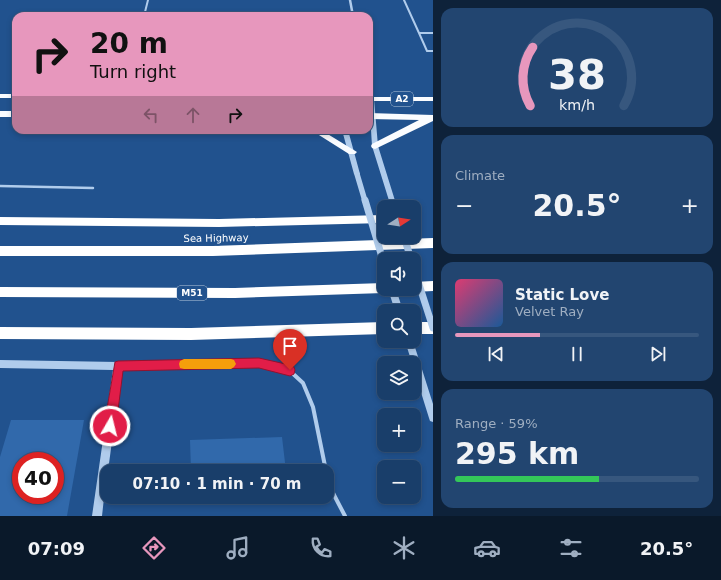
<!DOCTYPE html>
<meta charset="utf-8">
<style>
:root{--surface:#193e6a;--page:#224570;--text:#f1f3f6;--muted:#9faec1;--line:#37577e;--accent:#e797bd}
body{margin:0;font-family:"DejaVu Sans",sans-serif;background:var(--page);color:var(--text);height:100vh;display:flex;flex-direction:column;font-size:15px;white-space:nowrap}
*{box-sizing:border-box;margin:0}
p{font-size:13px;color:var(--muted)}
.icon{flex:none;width:22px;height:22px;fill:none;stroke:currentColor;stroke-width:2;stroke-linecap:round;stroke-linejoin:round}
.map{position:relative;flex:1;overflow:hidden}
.sheet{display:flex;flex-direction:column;gap:8px;padding:8px;background:#0e223a;width:288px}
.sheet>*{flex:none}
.top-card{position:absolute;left:12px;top:12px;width:361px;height:122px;border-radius:12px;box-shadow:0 2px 6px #0003,0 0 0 1px var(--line);background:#e797bd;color:#111;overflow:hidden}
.needle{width:26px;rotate:78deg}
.controls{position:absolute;left:377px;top:200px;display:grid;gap:8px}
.controls a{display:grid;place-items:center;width:44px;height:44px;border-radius:8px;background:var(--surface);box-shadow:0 2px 6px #0003,0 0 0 1px var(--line);font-size:20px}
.speed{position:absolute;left:12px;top:452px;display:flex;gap:8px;font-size:20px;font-weight:700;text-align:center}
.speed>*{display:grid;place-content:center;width:52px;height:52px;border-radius:50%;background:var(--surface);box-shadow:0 2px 6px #0003,0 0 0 1px var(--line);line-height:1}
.speed .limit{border:6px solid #d22;background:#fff;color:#111}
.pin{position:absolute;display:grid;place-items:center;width:34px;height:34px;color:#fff;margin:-41px -17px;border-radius:50% 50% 50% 0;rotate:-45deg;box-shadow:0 0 4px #0007}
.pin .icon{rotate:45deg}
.me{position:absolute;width:44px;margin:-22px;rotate:8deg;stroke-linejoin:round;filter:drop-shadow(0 0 3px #0008)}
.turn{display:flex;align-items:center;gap:14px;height:84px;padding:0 12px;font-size:18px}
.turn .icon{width:52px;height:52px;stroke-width:2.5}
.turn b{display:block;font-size:28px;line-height:34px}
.lanes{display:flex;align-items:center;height:38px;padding:0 12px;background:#0003;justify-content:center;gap:20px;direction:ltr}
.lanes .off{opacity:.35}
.big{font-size:30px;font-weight:700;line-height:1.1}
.sheet .card{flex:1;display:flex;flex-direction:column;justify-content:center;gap:6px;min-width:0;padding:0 14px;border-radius:12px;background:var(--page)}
.sheet .dial{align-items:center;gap:0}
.dial svg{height:104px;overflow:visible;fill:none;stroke:var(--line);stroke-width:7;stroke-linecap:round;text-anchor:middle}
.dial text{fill:var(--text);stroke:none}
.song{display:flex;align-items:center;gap:12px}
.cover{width:48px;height:48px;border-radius:6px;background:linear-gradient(135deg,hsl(340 70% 55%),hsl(210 70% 35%))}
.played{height:4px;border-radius:2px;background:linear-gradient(90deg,var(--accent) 35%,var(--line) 35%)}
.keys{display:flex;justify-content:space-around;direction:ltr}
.heat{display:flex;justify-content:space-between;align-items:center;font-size:22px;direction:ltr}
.charge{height:6px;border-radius:3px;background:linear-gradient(90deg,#34c759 59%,var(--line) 0)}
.trip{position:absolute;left:100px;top:464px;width:234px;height:40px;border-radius:12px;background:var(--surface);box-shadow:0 2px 6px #0003,0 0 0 1px var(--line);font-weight:700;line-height:40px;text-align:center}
.dock{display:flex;height:64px;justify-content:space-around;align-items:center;background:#0a192a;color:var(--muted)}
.dock .icon{width:28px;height:28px}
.dock .on{color:var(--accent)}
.dock b{font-size:18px;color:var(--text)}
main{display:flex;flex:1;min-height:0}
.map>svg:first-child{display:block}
.building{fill:#3169ab;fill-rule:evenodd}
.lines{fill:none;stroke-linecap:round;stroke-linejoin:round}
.service-far2{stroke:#b0ccec;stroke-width:2}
.service-far1{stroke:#b0ccec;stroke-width:2.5}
.service{stroke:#b0ccec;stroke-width:4}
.minor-far1{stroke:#b0ccec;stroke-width:2.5}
.minor{stroke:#b0ccec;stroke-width:3}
.tertiary{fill:#b0ccec;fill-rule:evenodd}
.trunk{fill:#fafcff;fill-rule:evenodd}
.motorway{fill:#fff;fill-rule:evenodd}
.tertiary-bridge-far1{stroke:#b0ccec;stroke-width:5.5}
.tertiary-bridge{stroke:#b0ccec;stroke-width:7}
.route{fill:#e11d48;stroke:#92132f}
.slow{fill:#f59e0b}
.labels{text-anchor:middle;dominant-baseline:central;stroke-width:4;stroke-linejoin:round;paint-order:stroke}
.shield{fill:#21528e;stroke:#bccbdd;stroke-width:1}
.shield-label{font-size:9px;font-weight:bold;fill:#fff}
.street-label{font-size:10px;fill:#fff;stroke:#21528e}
</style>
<main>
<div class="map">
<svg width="433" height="516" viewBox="0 0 433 516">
<rect width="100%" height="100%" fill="#21528e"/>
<!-- building -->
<path class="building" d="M 11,420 L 84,420 L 67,516 L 0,516 L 0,457 ZM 21,461 L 55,461 L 55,495 L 21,495 Z
M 282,437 L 286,471 L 191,471 L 190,440 Z"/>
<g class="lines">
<!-- service-far2 -->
<path class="service-far2" d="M 404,0 L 419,33 L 433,33
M 144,16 L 148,0
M 419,33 L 427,51 L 433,51"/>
<!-- service-far1 -->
<path class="service-far1" d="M 0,186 L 93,188"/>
<!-- service -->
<path class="service" d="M 118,366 L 259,363 L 290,371 L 303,383 L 313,407 L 326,471
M 327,474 L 333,493 L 345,516"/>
<!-- minor-far1 -->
<path class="minor-far1" d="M 350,0 L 353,16"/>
<!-- minor -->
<path class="minor" d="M 369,93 L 371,99"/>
<!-- tertiary -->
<path class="tertiary" d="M 371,97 L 374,99 L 378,146 L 397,207 L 391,207 L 372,146 L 369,98 Z
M 342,130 L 348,130 L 360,174 L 359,175 L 357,176 L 354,174 Z
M 388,289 L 396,289 L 403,311 L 395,311 Z
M 405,341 L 413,341 L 433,404 L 433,422 L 430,421 L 429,418 L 414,370 L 414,363 L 412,363 Z
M 0,360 L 118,362 L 121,363 L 122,366 L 108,471 L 107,471 L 102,516 L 92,516 L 113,370 L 0,368 Z"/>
<!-- trunk -->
<path class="trunk" d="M 0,94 L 16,94 L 16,98 L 0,98 Z
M 369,97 L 433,97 L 433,101 L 369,101 Z
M 0,111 L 16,111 L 16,117 L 0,117 Z
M 369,113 L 433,115 L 433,121 L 375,149 L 372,148 L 371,146 L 372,144 L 419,120 L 369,119 Z
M 311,130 L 321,130 L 357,152 L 355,154 L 349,154 Z"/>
<!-- motorway -->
<path class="motorway" d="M 384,215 L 384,223 L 219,227 L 0,225 L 0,217 L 219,219 Z
M 433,238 L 433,248 L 213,256 L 0,256 L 0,246 L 213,246 Z
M 433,281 L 433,291 L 414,292 L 409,289 L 414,289 L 414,282 Z
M 384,283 L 384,289 L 390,289 L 388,292 L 384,293 L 235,298 L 0,297 L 0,287 L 235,288 Z
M 384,322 L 384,334 L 191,340 L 0,339 L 0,327 L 191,328 Z
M 414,322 L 433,322 L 433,334 L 414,334 Z"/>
<!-- tertiary-bridge-far1 -->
<path class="tertiary-bridge-far1" d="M 357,174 L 365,201"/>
<!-- tertiary-bridge -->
<path class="tertiary-bridge" d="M 365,200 L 384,264
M 404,237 L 411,259
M 414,269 L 433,328"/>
</g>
<!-- route -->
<path class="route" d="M 259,358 L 290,365 L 294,367 L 295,370 L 294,374 L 290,376 L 259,368 L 123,371 L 116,426 L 114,430 L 110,432 L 106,430 L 104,426 L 115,362 L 118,361 Z"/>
<!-- slow -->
<path class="slow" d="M 184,359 L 231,359 L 234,360 L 236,364 L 234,367 L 231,369 L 184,369 L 180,368 L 179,364 L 180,361 Z"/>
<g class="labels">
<!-- shield labels -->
<g class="shield">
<rect x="391" y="92" width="22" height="14" rx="3"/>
<rect x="177" y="286" width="30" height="14" rx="3"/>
</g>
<g class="shield-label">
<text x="402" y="99">A2</text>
<text x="192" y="293">M51</text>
</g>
<!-- street labels -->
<g class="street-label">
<text transform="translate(216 238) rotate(-1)">Sea Highway</text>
</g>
</g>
</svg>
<div class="controls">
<a><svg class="needle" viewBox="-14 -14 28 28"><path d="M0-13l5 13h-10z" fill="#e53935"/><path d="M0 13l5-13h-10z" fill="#9faec1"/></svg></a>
<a><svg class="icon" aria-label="sound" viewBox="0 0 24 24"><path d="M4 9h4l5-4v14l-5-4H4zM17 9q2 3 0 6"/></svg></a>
<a><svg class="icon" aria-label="search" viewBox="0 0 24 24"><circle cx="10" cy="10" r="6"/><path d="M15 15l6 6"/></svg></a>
<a><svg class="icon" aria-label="layers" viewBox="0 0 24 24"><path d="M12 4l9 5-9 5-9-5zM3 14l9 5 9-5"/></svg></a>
<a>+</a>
<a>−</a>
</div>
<div class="speed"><div class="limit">40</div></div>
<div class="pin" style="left:290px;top:370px;background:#d93025"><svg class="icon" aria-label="arrive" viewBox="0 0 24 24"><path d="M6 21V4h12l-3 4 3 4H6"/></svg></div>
<svg class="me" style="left:110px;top:426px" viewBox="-20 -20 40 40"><circle r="17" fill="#e11d48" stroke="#fff" stroke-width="3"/><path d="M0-11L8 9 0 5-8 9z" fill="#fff"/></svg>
<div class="trip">07:10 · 1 min · 70 m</div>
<div class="top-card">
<div class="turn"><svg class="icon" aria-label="right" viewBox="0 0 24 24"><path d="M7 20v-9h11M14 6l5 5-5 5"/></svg><div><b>20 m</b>Turn right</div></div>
<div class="lanes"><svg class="icon off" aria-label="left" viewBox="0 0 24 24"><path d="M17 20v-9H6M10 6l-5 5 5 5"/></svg><svg class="icon off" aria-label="ahead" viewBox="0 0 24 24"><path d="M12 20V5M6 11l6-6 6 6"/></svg><svg class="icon" aria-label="right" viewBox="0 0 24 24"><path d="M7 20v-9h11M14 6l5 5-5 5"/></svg></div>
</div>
</div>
<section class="sheet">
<div class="card dial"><svg viewBox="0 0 100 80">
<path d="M14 69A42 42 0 1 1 86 69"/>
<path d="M14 69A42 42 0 0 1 16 24" stroke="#e797bd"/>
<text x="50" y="56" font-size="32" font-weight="700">38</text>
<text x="50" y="72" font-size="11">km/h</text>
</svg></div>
<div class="card"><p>Climate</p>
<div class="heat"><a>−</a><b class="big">20.5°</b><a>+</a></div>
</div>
<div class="card">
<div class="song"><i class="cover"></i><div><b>Static Love</b><p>Velvet Ray</p></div></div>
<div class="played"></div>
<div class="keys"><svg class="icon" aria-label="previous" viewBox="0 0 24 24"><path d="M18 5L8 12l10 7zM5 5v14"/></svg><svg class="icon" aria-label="pause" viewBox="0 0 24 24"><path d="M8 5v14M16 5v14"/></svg><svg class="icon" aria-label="next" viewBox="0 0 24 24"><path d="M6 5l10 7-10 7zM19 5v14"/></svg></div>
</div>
<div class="card"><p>Range · 59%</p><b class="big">295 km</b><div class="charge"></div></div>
</section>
</main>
<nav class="dock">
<b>07:09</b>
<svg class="icon on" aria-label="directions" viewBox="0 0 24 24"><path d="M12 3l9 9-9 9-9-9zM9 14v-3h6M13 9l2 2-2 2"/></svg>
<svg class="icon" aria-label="music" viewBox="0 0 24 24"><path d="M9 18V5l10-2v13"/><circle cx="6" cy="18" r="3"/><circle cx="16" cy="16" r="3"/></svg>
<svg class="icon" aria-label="phone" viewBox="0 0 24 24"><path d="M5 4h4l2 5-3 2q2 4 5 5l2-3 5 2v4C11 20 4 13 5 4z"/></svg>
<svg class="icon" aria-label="climate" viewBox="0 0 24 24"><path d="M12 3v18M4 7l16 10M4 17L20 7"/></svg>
<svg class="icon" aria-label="car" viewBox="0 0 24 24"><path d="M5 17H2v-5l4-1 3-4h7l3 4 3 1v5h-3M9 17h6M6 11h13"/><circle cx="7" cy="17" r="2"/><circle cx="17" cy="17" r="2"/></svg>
<svg class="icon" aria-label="filters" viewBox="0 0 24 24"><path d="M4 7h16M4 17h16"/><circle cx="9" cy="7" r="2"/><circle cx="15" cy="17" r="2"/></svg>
<b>20.5°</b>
</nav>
